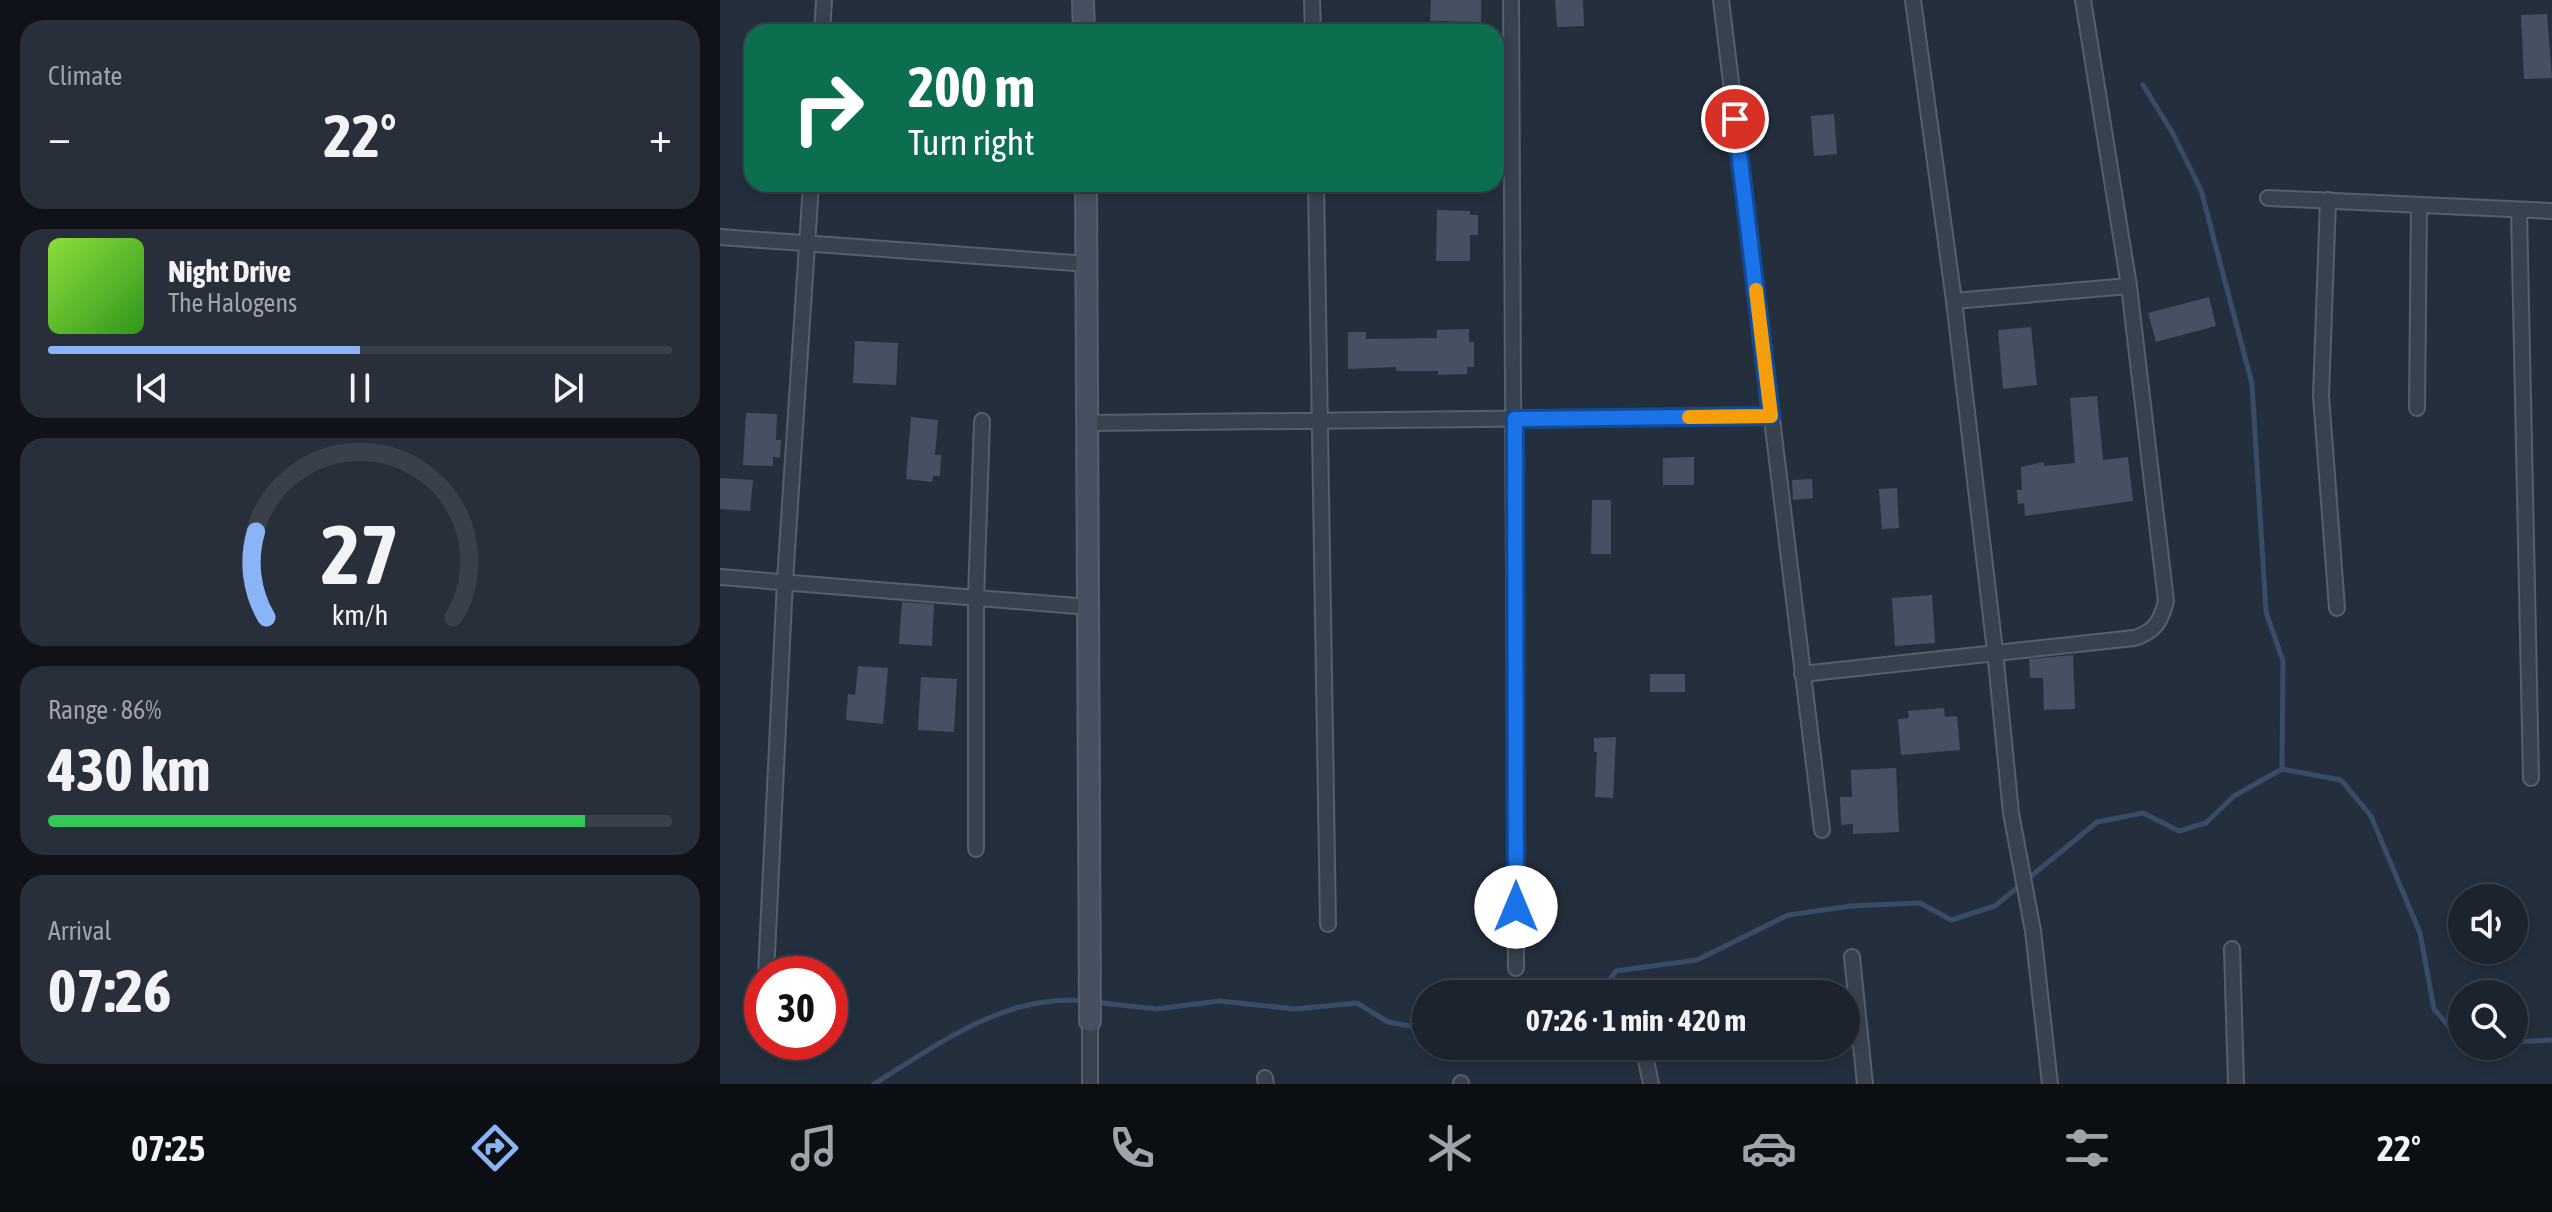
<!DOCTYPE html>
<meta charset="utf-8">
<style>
:root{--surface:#1b232e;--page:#282f3a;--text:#f1f3f6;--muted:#a0a4aa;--line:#39404a;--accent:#8ab4f8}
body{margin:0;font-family:"Asap Condensed",sans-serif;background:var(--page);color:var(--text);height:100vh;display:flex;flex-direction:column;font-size:30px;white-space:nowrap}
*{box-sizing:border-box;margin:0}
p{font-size:26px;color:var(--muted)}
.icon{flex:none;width:44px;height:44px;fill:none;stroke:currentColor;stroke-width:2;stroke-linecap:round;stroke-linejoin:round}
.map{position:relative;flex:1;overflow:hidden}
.sheet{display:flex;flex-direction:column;gap:20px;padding:20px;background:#0f1319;width:720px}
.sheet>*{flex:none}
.banner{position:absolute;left:24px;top:24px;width:760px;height:168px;border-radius:24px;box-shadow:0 4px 12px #0003,0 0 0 2px var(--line);background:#0b6e4f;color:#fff;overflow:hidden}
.controls{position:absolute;left:1728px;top:884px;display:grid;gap:16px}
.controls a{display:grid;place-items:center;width:80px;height:80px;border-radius:50%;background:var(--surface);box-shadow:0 4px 12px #0003,0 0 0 2px var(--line);font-size:40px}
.speed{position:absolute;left:24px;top:956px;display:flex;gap:16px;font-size:40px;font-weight:700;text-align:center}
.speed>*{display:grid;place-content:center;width:104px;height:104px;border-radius:50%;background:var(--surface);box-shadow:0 4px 12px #0003,0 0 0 2px var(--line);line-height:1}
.speed .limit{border:12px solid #d22;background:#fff;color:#111}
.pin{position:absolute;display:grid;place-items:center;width:68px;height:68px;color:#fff;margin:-34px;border:4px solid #fff;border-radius:50%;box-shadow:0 2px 8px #0007}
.me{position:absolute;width:88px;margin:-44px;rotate:0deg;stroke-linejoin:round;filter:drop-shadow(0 0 6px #0008)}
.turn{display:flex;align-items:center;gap:28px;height:168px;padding:0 32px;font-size:36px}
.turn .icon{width:104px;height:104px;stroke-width:2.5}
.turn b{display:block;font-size:56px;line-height:68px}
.big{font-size:60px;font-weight:700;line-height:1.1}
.sheet .tile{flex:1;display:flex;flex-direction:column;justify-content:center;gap:12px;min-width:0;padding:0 28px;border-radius:24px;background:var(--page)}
.sheet .dial{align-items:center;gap:0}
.dial svg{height:208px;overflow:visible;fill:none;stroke:var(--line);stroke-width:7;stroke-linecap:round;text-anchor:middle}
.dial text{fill:var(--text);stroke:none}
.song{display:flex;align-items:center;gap:24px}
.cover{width:96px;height:96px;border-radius:12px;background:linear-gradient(135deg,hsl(90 70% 55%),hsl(110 70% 35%))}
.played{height:8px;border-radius:4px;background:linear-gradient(90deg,var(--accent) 50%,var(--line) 50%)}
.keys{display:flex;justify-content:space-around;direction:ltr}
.heat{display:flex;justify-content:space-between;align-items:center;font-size:44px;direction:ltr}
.charge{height:12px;border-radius:6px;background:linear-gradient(90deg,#34c759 86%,var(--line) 0)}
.trip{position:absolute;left:692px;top:980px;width:448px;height:80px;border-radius:40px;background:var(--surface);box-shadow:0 4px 12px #0003,0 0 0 2px var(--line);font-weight:700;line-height:80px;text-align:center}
.tab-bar{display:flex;height:128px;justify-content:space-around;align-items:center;background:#0b0e12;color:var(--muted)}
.tab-bar .icon{width:56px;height:56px}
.tab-bar .on{color:var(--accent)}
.tab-bar b{font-size:36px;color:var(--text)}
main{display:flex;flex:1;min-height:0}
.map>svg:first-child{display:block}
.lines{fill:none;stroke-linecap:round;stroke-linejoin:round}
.stream{stroke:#394c67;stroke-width:5}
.building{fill:#455162}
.street-casing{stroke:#565f6c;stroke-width:18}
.secondary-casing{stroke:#565f6c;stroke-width:24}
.street{stroke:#38414e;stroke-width:14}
.secondary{stroke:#465061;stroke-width:20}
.route-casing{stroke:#114b97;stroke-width:20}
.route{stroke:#1a73e8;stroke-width:14}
.slow{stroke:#f59e0b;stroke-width:14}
</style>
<main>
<section class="sheet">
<div class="tile"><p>Climate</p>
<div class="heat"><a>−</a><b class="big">22°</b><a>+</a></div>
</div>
<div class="tile">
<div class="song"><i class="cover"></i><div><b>Night Drive</b><p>The Halogens</p></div></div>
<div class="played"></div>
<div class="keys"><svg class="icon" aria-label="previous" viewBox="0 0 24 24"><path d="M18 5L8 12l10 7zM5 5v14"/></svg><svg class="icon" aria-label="pause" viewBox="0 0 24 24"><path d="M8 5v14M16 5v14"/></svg><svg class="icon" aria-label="next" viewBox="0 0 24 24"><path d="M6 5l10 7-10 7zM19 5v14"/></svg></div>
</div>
<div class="tile dial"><svg viewBox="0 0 100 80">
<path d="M14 69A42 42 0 1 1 86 69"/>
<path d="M14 69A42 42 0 0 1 10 36" stroke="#8ab4f8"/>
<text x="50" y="56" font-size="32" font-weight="700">27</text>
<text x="50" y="72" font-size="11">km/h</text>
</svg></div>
<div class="tile"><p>Range · 86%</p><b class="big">430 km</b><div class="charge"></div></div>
<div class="tile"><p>Arrival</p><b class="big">07:26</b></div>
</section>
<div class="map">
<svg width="1832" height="1084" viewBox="0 0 1832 1084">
<rect width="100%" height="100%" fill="#242f3e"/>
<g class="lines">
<!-- stream -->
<path class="stream" d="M 1423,85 L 1452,132 L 1481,190 L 1532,384 L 1546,612 L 1563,661 L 1562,769
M 879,994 L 896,971 L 977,960 L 1068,915 L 1131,906 L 1200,903 L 1231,920 L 1275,906 L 1377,822 L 1423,813 L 1459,831 L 1486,823 L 1514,796 L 1562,769 L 1621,780 L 1651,816 L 1700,933 L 1714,1009 L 1742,1042
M 373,1002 L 437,1009 L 499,1001 L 575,1009 L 637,1003 L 668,1022 L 706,1029
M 1794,1042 L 1832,1040
M 154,1084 C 217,1045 286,993 364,1001"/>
</g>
<!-- building -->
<path class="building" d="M 711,0 L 761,0 L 761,22 L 710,21 Z
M 835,0 L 863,0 L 864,26 L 837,27 Z
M 1827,14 L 1832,78 L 1804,79 L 1801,15 Z
M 1114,114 L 1117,154 L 1094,156 L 1091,116 Z
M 717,210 L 750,211 L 750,215 L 758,215 L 758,235 L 750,235 L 750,261 L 716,261 Z
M 1489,297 L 1496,326 L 1436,342 L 1428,313 Z
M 1311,327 L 1317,385 L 1283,389 L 1278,330 Z
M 749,329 L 749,342 L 754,342 L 754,367 L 747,367 L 747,374 L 718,375 L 718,371 L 676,371 L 676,367 L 628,369 L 628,332 L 646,332 L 646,339 L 717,338 L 717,330 Z
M 135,341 L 178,343 L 176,385 L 133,383 Z
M 1377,396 L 1383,460 L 1408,457 L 1413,501 L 1305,516 L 1304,503 L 1298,504 L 1297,490 L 1302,490 L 1301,467 L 1324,462 L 1324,466 L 1355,463 L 1350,398 Z
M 26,413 L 57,414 L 56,440 L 61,440 L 60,458 L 53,457 L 53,466 L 23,465 Z
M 191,417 L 218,420 L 215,455 L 221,455 L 220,476 L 213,476 L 212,482 L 186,479 Z
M 974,457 L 974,485 L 943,485 L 943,458 Z
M 0,478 L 33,480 L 30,511 L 0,509 Z
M 1092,479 L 1093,498 L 1073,500 L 1072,480 Z
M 1177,488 L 1179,528 L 1162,529 L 1159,489 Z
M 872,500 L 891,500 L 891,554 L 871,554 Z
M 1212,595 L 1215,643 L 1175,646 L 1172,598 Z
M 182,602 L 214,604 L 212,646 L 179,644 Z
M 1353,655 L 1355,709 L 1324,710 L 1323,678 L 1310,678 L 1309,659 Z
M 138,666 L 168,668 L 163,724 L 126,720 L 128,694 L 135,695 Z
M 930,674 L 965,674 L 965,692 L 930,692 Z
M 201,677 L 237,679 L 234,732 L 198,730 Z
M 1224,708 L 1225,717 L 1237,716 L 1240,750 L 1181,755 L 1178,719 L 1189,718 L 1188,711 Z
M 896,737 L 893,798 L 875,797 L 877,752 L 874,752 L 874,738 Z
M 1176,768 L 1179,832 L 1133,834 L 1133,824 L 1121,825 L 1120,797 L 1132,797 L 1131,770 Z"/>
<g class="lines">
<defs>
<path id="street" d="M 592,0 L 593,32
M 791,0 L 796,968
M 1001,0 L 1102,830
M 1193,0 L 1234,301 L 1275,651 L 1291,813 L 1313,931 L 1330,1084
M 102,32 L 104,0
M 596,184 L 608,924
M 1548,198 L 1832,211
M 1608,200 L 1601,396 L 1617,608
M 1799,210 L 1811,778
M 0,237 L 368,264
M 1234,301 L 1409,286
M 1697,408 L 1699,205
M 368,423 L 1051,416
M 0,577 L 369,607
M 1082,674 L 1414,638 C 1435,632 1441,621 1446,601 L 1409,286 L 1363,0
M 256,849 L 256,598 L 262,421
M 1512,949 L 1516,1084
M 1132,957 L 1145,1084
M 46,974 L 65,581 L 91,184
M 923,1046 L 931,1084
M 545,1078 L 546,1084
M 741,1083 L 741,1084
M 370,1084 L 370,1021"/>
<path id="secondary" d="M 363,0 L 364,32
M 366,184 L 370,1021"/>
</defs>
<!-- street casing -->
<use href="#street" class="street-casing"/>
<!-- secondary casing -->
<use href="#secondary" class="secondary-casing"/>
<!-- street -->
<use href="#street" class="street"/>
<!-- secondary -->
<use href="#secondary" class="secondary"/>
</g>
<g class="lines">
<defs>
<path id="route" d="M 796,907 L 795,419 L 1051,416 L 1015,119"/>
</defs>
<!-- route casing -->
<use href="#route" class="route-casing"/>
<!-- route -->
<use href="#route" class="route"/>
<!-- slow -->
<path class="slow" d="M 969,417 L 1051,416 L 1036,290"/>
</g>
</svg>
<div class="controls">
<a><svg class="icon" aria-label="sound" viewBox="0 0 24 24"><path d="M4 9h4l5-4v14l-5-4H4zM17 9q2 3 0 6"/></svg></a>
<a><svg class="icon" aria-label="search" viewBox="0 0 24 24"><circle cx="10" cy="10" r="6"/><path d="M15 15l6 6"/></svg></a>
</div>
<div class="speed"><div class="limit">30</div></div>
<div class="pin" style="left:1015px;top:119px;background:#d93025"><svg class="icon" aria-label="arrive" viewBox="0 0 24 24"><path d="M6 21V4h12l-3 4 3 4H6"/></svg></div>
<svg class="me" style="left:796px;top:907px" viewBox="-20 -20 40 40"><circle r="19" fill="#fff"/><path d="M0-13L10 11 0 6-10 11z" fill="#1a73e8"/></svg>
<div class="trip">07:26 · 1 min · 420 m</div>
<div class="banner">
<div class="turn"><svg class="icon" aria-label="right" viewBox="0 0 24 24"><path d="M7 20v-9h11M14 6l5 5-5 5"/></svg><div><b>200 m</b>Turn right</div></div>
</div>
</div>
</main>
<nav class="tab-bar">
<b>07:25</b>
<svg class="icon on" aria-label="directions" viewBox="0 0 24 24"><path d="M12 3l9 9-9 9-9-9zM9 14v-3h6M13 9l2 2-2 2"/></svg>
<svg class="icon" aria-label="music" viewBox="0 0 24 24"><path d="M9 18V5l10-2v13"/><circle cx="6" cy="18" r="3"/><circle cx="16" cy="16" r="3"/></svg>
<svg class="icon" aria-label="phone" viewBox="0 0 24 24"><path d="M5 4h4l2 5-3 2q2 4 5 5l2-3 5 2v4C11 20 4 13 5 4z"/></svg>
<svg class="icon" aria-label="climate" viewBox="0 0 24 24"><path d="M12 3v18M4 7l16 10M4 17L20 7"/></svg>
<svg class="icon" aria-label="car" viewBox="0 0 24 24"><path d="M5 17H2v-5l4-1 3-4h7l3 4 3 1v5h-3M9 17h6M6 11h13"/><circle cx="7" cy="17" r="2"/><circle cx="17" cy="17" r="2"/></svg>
<svg class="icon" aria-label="filters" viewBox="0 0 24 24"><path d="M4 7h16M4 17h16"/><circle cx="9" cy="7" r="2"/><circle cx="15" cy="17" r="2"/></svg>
<b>22°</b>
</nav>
